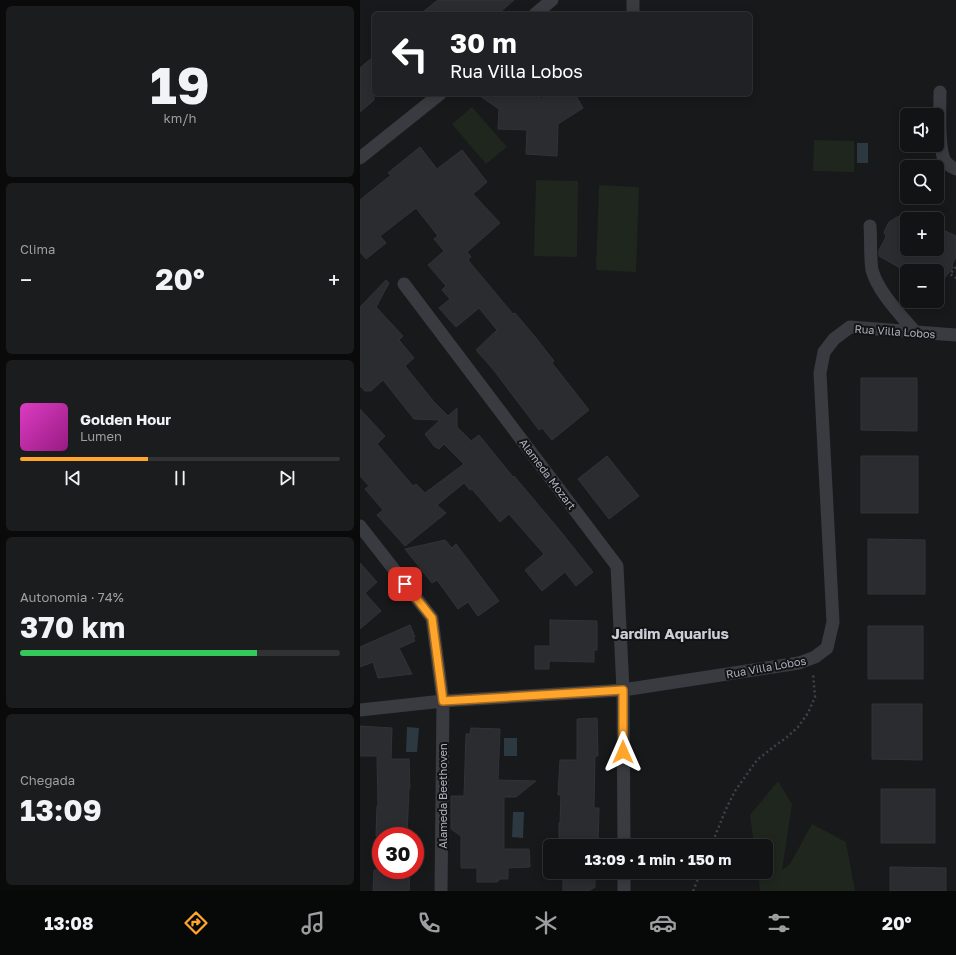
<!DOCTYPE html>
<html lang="pt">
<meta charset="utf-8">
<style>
:root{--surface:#121314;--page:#1b1c1d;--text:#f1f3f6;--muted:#9c9ea0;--line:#313234;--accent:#ffa52c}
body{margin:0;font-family:"Golos Text",sans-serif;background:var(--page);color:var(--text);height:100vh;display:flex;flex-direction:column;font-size:15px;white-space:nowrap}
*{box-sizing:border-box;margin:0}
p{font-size:13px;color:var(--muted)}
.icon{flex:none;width:22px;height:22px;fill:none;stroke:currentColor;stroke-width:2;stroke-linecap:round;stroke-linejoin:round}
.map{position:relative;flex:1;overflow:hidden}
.sheet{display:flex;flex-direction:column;gap:6px;padding:6px;background:#0a0a0b;width:360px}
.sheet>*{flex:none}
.banner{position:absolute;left:12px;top:12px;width:380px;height:84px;border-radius:6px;box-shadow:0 2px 10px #0003,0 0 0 1px var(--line);background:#202124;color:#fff;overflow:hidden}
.buttons{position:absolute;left:540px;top:108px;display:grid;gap:8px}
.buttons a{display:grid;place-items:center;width:44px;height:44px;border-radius:6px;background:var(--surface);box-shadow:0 2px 10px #0003,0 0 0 1px var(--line);font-size:20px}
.speed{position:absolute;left:12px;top:827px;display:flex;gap:8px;font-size:20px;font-weight:700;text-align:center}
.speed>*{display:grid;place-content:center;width:52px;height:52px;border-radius:50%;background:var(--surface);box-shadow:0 2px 10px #0003,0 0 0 1px var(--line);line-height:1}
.speed .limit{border:6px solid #d22;background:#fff;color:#111}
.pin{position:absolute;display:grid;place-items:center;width:34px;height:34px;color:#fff;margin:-17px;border-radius:8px;box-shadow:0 2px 6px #0006}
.me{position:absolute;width:44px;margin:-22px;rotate:0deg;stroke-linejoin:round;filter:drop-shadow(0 0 3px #0008)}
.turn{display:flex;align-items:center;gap:14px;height:84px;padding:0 12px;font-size:18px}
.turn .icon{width:52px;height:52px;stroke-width:2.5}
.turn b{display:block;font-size:28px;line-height:34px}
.big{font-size:30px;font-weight:700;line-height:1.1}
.sheet .widget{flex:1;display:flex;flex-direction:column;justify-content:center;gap:6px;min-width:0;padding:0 14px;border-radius:6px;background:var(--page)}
.sheet .dial{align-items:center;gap:0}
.dial b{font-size:52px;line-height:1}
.song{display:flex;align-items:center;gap:12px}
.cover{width:48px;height:48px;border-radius:6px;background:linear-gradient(135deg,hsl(310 70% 55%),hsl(310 70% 35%))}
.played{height:4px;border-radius:2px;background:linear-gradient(90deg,var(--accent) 40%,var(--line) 40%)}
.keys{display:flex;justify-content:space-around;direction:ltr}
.heat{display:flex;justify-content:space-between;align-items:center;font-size:22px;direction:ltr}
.charge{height:6px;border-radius:3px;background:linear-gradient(90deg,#34c759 74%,var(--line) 0)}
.trip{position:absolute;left:183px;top:839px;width:230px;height:40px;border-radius:6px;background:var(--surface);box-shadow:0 2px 10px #0003,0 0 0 1px var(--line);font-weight:700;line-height:40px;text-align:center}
.menu{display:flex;height:64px;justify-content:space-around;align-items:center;background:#070808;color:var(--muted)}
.menu .icon{width:28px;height:28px}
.menu .on{color:var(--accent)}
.menu b{font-size:18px;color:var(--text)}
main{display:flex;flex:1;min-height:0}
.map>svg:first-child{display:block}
.green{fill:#1e261e}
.water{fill:#2d3940}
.building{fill:#2b2c2f;stroke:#323337}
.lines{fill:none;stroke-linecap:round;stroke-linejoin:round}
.path{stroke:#3f4247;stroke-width:2.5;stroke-dasharray:2 3;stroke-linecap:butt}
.minor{stroke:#393b40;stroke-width:13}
.route-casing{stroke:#a66b1d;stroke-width:10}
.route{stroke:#ffa52c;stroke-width:7}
.labels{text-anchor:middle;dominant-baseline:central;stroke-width:4;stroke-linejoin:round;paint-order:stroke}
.street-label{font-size:11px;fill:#aab1bc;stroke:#131316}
.district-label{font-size:15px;font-weight:bold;fill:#cbcfd7;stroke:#131316}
</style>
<main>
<section class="sheet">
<div class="widget dial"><b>19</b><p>km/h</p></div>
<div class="widget"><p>Clima</p>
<div class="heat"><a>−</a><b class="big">20°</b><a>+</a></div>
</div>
<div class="widget">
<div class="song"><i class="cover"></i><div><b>Golden Hour</b><p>Lumen</p></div></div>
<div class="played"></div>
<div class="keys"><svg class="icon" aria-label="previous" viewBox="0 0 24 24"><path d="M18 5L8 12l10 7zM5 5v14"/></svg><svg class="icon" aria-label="pause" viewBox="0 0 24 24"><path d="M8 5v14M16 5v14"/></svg><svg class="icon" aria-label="next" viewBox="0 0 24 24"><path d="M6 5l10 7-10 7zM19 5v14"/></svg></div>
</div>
<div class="widget"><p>Autonomia · 74%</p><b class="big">370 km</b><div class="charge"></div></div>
<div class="widget"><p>Chegada</p><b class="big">13:09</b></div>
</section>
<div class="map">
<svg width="596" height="891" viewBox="0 0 596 891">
<rect width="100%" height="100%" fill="#18191b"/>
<!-- green -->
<path class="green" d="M 112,107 L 147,147 L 126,164 L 92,124 Z
M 454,140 L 494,141 L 494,172 L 453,171 Z
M 176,180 L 218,181 L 217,257 L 174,256 Z
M 239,185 L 279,187 L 276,272 L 236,270 Z
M 418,781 L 432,804 L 422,870 L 430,864 L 452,824 L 486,842 L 495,891 L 400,891 L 398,872 L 406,872 L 406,846 L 394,846 L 390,815 Z"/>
<!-- water -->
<path class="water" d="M 497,143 L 508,143 L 508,163 L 497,163 Z
M 47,727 L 59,728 L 57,752 L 46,752 Z
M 144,738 L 157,738 L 157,756 L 144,756 Z
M 153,812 L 164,812 L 163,838 L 152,837 Z"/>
<!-- building -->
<path class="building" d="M 78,0 L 154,0 L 138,14 L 60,14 Z
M 14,56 L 14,100 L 0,112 L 0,68 Z
M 117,94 L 178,94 L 181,99 L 189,94 L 215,94 L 223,108 L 198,124 L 197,156 L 166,154 L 167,130 L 138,129 L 139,109 Z
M 60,147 L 77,169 L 102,150 L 127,182 L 113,194 L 140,223 L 107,252 L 111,257 L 108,260 L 153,314 L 155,313 L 176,338 L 194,361 L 192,363 L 229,410 L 192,440 L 182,428 L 179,430 L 132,368 L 116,350 L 137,330 L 119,308 L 96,327 L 79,308 L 90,299 L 82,290 L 86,286 L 68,265 L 84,251 L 74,239 L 78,236 L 56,208 L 20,236 L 26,243 L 6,259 L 0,252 L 0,200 L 31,175 L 28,173 Z
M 547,214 L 547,249 L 577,249 L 577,227 L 596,236 L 596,257 L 592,265 L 593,268 L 577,287 L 577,271 L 544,271 L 542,269 L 519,256 L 519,250 L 526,237 L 524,232 L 529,222 L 537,217 Z
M 26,280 L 29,283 L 16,307 L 43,336 L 39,340 L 54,358 L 45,366 L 74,402 L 88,416 L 97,408 L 97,427 L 111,441 L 119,435 L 153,477 L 154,476 L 197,527 L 233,572 L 216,586 L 205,572 L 182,591 L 165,570 L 184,554 L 149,514 L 140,522 L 112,489 L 110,490 L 104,483 L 77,505 L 86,513 L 45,546 L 17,515 L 23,510 L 5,489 L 9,486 L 0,476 L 0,409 L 25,436 L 17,444 L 53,486 L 56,484 L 65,493 L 104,464 L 84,444 L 79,449 L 74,446 L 65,434 L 80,420 L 54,419 L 23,380 L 11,391 L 5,391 L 0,386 L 0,307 Z
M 501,378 L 557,378 L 557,431 L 501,430 Z
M 247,456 L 279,496 L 249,519 L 218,479 Z
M 501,456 L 558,456 L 558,513 L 501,513 Z
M 508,539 L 565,540 L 565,594 L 508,594 Z
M 85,540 L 92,548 L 96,544 L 139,601 L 118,616 L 108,602 L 98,609 L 77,580 L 72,583 L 45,549 Z
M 0,563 L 17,582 L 5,593 L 21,611 L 0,629 Z
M 190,620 L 237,621 L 237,650 L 234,650 L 234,662 L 189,661 L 189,669 L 175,669 L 175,646 L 190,646 Z
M 50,625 L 55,637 L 53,637 L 55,641 L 39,648 L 52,674 L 18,678 L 13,662 L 0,667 L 0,647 Z
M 508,626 L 563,626 L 563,679 L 508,679 Z
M 512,704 L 562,704 L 562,760 L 512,759 Z
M 237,718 L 238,756 L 235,756 L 234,808 L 239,808 L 238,843 L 199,842 L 199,823 L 200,823 L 201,795 L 198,795 L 200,760 L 217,760 L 217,719 Z
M 0,726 L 32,728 L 31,759 L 49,759 L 50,788 L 49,788 L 47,836 L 16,836 L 17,806 L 18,806 L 17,756 L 0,756 Z
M 111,728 L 140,729 L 138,780 L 176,781 L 156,797 L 144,797 L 144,849 L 169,849 L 170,867 L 148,868 L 148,879 L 140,879 L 137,882 L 117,882 L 117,868 L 101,868 L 101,836 L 91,829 L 91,796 L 104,796 L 106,734 L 110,734 Z
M 521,789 L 575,789 L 575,843 L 521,843 Z
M 530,867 L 586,868 L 586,891 L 530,891 Z
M 14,870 L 50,870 L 49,891 L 13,891 Z
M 203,872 L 235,872 L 235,887 L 229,891 L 203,891 Z"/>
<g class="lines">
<!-- path -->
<path class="path" d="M 596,267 L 590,274 L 596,278
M 351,846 L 366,809 L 375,791 L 397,760 L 416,745 L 426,738 L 438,727 L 448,713 L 455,697 L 453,673
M 333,891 L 341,872"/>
<!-- minor -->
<path class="minor" d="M 175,14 L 192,0
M 273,14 L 273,0
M 580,92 C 580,109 578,145 584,159 C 586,164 591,167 596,169
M 0,158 L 80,94
M 510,226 C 511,237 510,260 512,270 C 518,292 540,314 555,332
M 44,284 L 257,566 L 263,690 L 264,846
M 0,526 L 72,618 L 83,701 L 81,891
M 0,710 L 83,701 L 263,690 L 439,663 L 455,657 L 467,648 L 473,622 L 460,373 L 464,352 L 474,339 L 490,327 L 596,335
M 264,872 L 264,891"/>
</g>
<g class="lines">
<defs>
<path id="route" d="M 45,584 L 72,618 L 83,701 L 263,690 L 263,752"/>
</defs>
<!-- route casing -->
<use href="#route" class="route-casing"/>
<!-- route -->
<use href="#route" class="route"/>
</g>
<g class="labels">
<!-- street labels -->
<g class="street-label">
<text transform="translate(535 331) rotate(4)">Rua Villa Lobos</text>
<text transform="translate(188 474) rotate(53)">Alameda Mozart</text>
<text transform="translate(406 667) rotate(-10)">Rua Villa Lobos</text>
<text transform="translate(82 796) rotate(-90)">Alameda Beethoven</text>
</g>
<!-- district labels -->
<g class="district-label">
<text x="310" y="633">Jardim Aquarius</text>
</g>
</g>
</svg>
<div class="buttons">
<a><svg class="icon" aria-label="sound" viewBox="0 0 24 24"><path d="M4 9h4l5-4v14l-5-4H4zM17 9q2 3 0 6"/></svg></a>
<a><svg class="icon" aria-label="search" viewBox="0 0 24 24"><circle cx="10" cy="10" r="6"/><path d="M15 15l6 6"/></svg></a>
<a>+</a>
<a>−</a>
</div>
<div class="speed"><div class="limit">30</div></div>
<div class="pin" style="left:45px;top:584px;background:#d93025"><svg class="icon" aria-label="arrive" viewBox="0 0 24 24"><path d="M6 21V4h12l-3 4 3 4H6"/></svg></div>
<svg class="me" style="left:263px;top:752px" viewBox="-20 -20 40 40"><path d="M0-17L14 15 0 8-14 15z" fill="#ffa52c" stroke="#fff" stroke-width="4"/></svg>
<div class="trip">13:09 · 1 min · 150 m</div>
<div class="banner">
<div class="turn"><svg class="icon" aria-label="left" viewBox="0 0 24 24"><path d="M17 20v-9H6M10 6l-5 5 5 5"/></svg><div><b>30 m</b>Rua Villa Lobos</div></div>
</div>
</div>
</main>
<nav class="menu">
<b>13:08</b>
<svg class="icon on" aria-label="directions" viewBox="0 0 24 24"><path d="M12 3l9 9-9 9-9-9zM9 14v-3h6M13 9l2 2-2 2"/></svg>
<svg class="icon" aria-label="music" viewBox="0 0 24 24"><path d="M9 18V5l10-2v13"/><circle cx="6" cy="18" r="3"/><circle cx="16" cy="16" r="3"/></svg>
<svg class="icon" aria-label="phone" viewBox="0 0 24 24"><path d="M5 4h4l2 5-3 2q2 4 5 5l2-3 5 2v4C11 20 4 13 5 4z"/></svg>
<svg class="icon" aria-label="climate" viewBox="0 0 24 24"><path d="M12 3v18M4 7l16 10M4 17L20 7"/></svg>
<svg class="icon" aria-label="car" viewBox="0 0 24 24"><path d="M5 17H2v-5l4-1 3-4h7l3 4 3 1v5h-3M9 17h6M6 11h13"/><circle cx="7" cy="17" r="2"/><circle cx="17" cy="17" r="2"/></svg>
<svg class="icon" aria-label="filters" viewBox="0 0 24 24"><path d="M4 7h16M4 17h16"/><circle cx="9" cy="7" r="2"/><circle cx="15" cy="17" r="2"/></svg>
<b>20°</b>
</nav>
